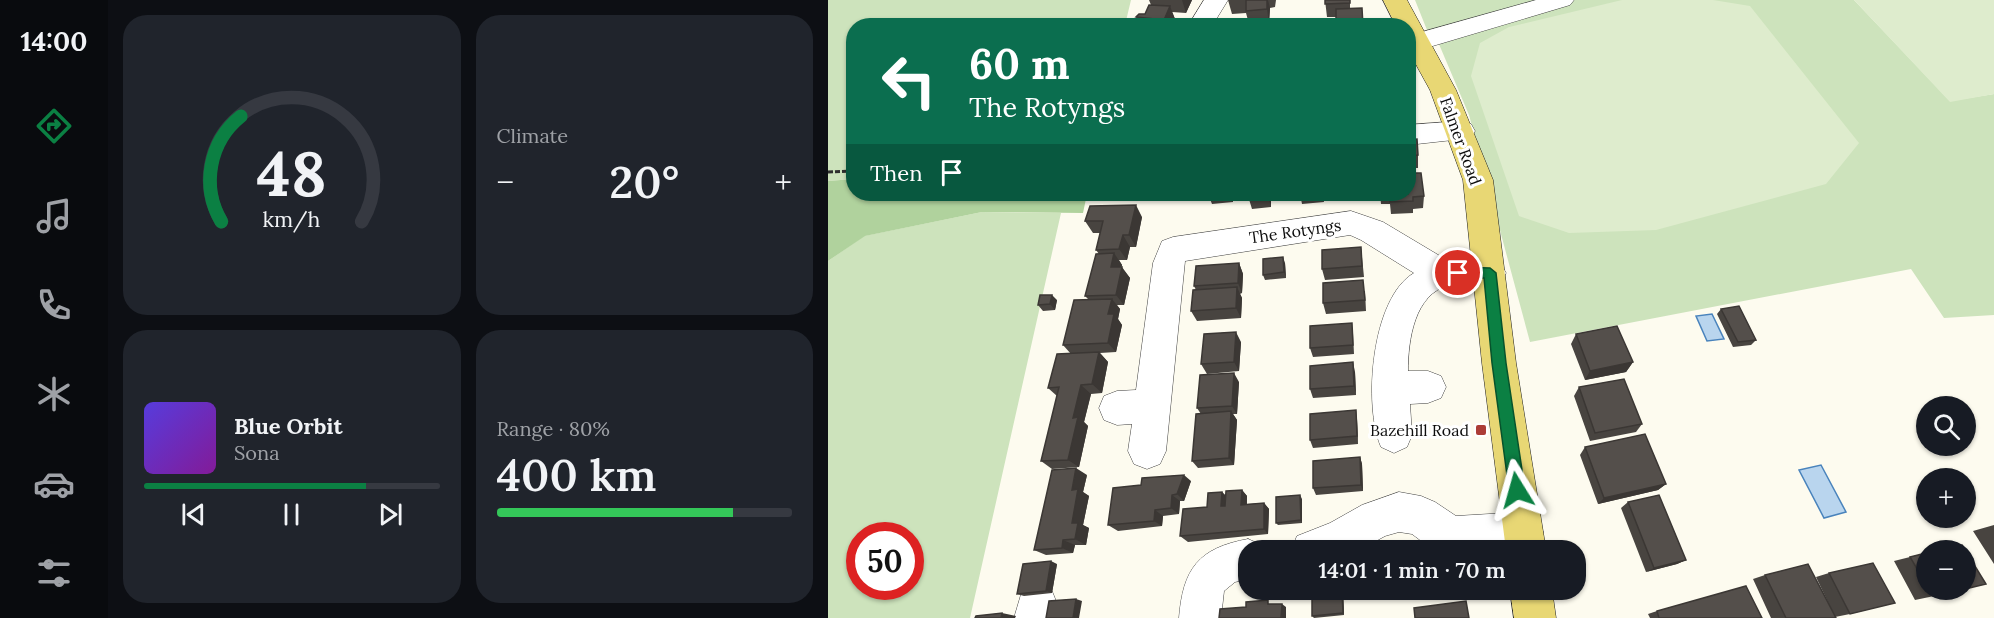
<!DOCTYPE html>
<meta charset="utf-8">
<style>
:root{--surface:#171b24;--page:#20242c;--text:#f1f3f6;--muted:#9ea1a6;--line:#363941;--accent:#0b8043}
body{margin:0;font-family:Lora,serif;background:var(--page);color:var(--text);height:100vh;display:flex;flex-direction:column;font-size:22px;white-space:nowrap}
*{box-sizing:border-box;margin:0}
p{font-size:20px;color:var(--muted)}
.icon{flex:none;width:33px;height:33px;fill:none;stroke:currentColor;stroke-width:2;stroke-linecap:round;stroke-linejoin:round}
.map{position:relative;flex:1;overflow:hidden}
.details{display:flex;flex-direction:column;gap:15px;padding:15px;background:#0d0f14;width:720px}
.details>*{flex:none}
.hud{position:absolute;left:18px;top:18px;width:570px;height:183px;border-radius:24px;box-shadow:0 2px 4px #0004;background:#0b6e4f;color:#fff;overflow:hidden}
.controls{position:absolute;left:1088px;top:396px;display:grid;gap:12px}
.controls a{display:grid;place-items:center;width:60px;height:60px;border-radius:50%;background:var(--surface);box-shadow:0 2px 4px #0004;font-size:30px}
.speed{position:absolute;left:18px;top:522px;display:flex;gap:12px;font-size:30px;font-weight:700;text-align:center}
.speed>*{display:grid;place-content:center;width:78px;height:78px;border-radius:50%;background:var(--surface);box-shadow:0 2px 4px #0004;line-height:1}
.speed .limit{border:9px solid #d22;background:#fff;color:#111}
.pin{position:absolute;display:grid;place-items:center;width:51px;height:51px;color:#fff;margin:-26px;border:3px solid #fff;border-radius:50%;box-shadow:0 2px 6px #0007}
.me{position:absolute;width:66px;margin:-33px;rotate:352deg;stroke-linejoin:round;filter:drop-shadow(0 0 4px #0008)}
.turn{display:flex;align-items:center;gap:21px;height:126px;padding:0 24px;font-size:27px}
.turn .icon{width:78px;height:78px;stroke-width:2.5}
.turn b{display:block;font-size:42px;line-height:51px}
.then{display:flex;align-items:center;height:57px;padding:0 24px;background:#0003;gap:12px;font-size:22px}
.big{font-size:45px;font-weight:600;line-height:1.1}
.details .card{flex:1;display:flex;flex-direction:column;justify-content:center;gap:9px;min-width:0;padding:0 21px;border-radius:24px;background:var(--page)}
.details .dial{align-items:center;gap:0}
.dial svg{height:156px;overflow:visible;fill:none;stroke:var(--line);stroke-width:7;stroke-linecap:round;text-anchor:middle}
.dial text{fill:var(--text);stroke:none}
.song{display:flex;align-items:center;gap:18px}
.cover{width:72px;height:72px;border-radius:9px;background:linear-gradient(135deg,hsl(250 70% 55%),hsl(290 70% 35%))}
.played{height:6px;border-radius:3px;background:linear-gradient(90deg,var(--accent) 75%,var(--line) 75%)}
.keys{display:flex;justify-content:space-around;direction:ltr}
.heat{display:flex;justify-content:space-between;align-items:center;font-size:33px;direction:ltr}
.charge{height:9px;border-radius:4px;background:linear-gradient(90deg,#34c759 80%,var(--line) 0)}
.details .tiles{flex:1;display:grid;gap:15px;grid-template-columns:repeat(2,1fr)}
.trip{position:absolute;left:410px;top:540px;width:348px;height:60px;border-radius:24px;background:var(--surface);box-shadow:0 2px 4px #0004;font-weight:600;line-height:60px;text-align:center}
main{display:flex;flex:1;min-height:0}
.tabs{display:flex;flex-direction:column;width:108px;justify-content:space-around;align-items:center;background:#090b0e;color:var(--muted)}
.tabs .icon{width:42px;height:42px}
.tabs .current{color:var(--accent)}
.tabs b{font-size:27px;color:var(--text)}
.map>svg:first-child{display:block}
.green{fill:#cde3bc;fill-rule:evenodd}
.forest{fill:#b0d29d}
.pitch{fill:#deeccd}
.water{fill:#b9d5ee;stroke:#4983bc;stroke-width:1.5}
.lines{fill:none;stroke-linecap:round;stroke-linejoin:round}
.minor-casing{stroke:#404040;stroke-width:1}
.major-casing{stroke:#1e1e1e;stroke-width:1}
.path{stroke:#2f2f2f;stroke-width:3;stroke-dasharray:5 2;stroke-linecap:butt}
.minor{fill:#fff;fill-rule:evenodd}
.major{fill:#e8d774;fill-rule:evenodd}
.wall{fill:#484440}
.shaded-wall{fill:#3b3734}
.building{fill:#544f4b;stroke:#3b3734;stroke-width:1.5}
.route{fill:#0b8043;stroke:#07532c;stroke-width:1.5}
.poi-dot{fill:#ac3c36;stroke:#fff;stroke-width:2}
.labels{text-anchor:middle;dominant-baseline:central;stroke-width:6;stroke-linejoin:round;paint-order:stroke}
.street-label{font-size:16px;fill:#0d0d0d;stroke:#fff}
.poi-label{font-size:16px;fill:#0d0d0d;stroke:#fff;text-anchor:end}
</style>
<main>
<nav class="tabs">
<b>14:00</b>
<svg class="icon current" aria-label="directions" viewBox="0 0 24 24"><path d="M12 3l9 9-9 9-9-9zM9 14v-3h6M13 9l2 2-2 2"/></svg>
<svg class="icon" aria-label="music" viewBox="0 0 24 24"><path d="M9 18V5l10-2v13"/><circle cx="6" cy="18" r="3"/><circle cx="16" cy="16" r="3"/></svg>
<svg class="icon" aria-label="phone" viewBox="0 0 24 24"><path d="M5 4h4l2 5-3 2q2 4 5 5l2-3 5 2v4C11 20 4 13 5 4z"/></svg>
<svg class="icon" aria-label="climate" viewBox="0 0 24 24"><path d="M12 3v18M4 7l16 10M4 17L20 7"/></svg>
<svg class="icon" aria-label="car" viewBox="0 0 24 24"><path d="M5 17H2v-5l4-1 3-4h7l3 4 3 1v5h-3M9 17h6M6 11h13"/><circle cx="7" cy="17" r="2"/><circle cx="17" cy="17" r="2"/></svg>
<svg class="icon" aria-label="filters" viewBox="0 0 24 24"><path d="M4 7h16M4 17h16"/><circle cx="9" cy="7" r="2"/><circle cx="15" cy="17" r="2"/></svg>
</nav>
<section class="details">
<div class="tiles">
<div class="card dial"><svg viewBox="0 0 100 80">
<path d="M14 69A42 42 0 1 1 86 69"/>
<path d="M14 69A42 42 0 0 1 24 15" stroke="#0b8043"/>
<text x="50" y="56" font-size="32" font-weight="700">48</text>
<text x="50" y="72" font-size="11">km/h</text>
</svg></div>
<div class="card"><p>Climate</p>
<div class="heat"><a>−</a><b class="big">20°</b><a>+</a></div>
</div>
<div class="card">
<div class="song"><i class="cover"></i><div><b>Blue Orbit</b><p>Sona</p></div></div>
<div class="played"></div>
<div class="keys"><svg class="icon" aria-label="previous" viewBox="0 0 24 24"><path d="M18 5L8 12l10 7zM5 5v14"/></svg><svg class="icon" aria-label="pause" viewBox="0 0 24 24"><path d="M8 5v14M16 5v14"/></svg><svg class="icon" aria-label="next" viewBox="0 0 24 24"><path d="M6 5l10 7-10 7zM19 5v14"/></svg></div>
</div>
<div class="card"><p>Range · 80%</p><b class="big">400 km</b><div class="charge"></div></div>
</div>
</section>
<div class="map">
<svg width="1166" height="618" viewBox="0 0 1166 618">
<rect width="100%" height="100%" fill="#fdfbef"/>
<!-- green -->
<path class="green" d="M 0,0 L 303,0 L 297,25 L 26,26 L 25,179 L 0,181 Z
M 587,0 L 1026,0 L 1122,101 L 1166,94 L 1166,315 L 1116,318 L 1083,269 L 702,342 L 641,115 L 605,30 L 599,30 Z
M 154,212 L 233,213 L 142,618 L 0,618 L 0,261 L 36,236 ZM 32,536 L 82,536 L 82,586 L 32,586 Z"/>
<!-- forest -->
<path class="forest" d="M 25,179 L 26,194 L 259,194 L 255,213 L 154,212 L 37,236 L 0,261 L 0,181 Z"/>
<!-- pitch -->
<path class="pitch" d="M 794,0 L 885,0 L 922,6 L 1031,143 L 998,184 L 828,230 L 741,233 L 691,216 L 643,76 L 652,43 L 681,27 Z
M 1026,0 L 1166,0 L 1166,94 L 1122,102 Z"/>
<!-- water -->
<path class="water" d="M 884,314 L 896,339 L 879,341 L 868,316 Z
M 993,465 L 1018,512 L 996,518 L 971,470 Z"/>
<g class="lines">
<defs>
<path id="minor" d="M 376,0 L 400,0 L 384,26 L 360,26 Z
M 708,0 L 746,0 L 742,5 L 598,48 L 589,50 L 580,48 L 580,36 Z
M 633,121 L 643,124 L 647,131 L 643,138 L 580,145 L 580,125 Z
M 523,211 L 555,222 L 617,259 L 650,259 L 673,264 L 678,273 L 673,282 C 656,288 640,281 622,285 C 586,293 580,341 580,371 L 600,371 L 613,376 L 618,387 L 613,398 L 600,403 L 582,404 L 584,435 L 579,447 L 566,453 L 553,447 C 535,406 543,298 586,273 L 533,240 L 522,235 L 357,261 L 338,451 L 332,464 L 319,469 L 306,464 L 300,451 L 304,424 L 289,425 L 276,420 L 271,408 L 276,396 L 289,391 L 308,390 L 325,263 L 334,241 L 345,237 Z
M 571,492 L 593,496 L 607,502 L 628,516 L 695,512 L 709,518 L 715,532 L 709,546 L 698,550 L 614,550 L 596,543 L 584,534 L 571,532 L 557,536 L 532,550 L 463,550 L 469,536 L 502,523 L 534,505 Z
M 420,539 L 434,545 L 437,550 L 420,550 L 420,579 L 407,582 L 396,591 L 393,618 L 351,618 C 355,569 370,548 420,539 Z
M 209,585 L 224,591 L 230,606 L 228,618 L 186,618 L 194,591 Z"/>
<path id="major" d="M 555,0 L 579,0 L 628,90 L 665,180 L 688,363 L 718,550 L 678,550 L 654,363 L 635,180 L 602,90 L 580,50 L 580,26 L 568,26 Z
M 682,590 L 724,590 L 728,618 L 686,618 Z"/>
</defs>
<!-- minor casing -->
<use href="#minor" class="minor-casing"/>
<!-- major casing -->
<use href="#major" class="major-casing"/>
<!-- path -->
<path class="path" d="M 0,172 L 26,171"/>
<!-- minor -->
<use href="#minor" class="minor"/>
<!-- major -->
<use href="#major" class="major"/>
</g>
<!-- wall -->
<path class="wall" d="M 321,0 L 364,0 L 358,13 L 344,12 L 347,19 L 344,26 L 311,26 L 308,17 L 317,14 L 323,5 Z
M 400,0 L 448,0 L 447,7 L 442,8 L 441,23 L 421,24 L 418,13 L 404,14 Z
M 497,0 L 522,0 L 522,8 L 508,17 L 499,17 Z
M 580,140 L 590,155 L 590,168 L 580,168 Z
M 380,194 L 405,194 L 405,202 L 384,204 Z
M 421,194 L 443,194 L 443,207 L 424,209 L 420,196 Z
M 472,194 L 495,194 L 496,202 L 474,204 Z
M 510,194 L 533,194 L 534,200 L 511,201 Z
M 552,194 L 580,194 L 596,196 L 595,208 L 585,209 L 585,213 L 563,214 L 562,204 L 553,204 Z
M 314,217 L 308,247 L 302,247 L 299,260 L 291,260 L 294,265 L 293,267 L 302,278 L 296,305 L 289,305 L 292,309 L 290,319 L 294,325 L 288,352 L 272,353 L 280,362 L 274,393 L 263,394 L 256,422 L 260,426 L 251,467 L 224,469 L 213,461 L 229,396 L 220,388 L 243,354 L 235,345 L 261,300 L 257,296 L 271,254 L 268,250 L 272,233 L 265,233 L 257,221 Z
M 533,247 L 536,277 L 497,280 L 494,269 Z
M 411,263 L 415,274 L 414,293 L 412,294 L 414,298 L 413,318 L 369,321 L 363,311 L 368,290 L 366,286 Z
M 457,263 L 458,278 L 437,280 L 435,275 Z
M 537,291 L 538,311 L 498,314 L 495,303 Z
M 229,300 L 227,310 L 215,311 L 210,305 Z
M 893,309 L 928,340 L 923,345 L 905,347 L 889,314 Z
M 525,333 L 526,354 L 485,357 L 482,348 Z
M 748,334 L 805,362 L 798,372 L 757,380 L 743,344 Z
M 413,342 L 411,371 L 379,374 L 373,364 Z
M 527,372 L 528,395 L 485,398 L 482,389 Z
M 411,382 L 409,414 L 405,414 L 409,420 L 406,465 L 370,468 L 364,461 L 373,414 L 369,408 Z
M 751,387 L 814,424 L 808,432 L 762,441 L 746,396 Z
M 529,419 L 530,444 L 485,448 L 482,440 Z
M 757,447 L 838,484 L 830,490 L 770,504 L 752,455 Z
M 532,457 L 534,464 L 535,491 L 488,495 L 485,488 Z
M 259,475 L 255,492 L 261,496 L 255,525 L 261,528 L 258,545 L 247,545 L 245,553 L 218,555 L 206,550 Z
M 363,481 L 356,501 L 352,501 L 351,514 L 335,516 L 334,526 L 290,531 L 280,525 Z
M 414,490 L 419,496 L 419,504 L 436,503 L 441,509 L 440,534 L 360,542 L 352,536 L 394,492 L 398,496 Z
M 474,499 L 474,523 L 450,525 L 448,523 Z
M 800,502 L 858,560 L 849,564 L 818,572 L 793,508 Z
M 1166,525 L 1166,564 L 1145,531 Z
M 1098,553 L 1098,590 L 1135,590 L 1087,600 L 1066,561 Z
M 229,564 L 224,593 L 196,596 L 189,594 Z
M 1001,573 L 1022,614 L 1007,617 L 1008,618 L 943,618 L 925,579 L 937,575 L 1006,615 L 988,577 Z
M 484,590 L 515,590 L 516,615 L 486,618 L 484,616 Z
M 829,611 L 934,618 L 822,618 L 820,614 Z"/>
<!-- shaded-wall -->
<path class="shaded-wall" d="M 354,0 L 364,0 L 358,13 Z
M 439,0 L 440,0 L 442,8 L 441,23 L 439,9 Z
M 342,6 L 347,19 L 344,26 L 338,26 L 336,20 Z
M 402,194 L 405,194 L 405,202 Z
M 440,194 L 443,194 L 443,207 L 440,195 Z
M 308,205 L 314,217 L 308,247 L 301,235 Z
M 295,235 L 302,247 L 299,260 L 291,249 Z
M 286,253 L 294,265 L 291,278 L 283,267 Z
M 455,257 L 457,263 L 458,278 L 456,272 Z
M 411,263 L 415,274 L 414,293 L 410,283 Z
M 294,267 L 302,278 L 296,305 L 288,295 Z
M 409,287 L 414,298 L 413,318 L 408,308 Z
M 224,295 L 229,300 L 227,310 L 222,304 Z
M 284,299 L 292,309 L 290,319 L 294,325 L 288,352 L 280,343 L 280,314 Z
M 408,332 L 413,342 L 411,371 L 406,362 Z
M 271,352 L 280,362 L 274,393 L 264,384 Z
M 525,362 L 527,372 L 528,395 L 526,386 Z
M 805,362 L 798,372 L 757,380 L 762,371 Z
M 406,373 L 411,382 L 409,414 L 404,406 Z
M 253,385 L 263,394 L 256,422 L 260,426 L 251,467 L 240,460 L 245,418 Z
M 528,410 L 529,419 L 530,444 L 529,436 Z
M 403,411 L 409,420 L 406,465 L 401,458 Z
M 532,457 L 534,464 L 535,491 L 533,485 Z
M 248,468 L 259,475 L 255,492 L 261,496 L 255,525 L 261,528 L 258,545 L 247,539 L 244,523 L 244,490 Z
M 356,475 L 363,481 L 356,501 L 349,494 Z
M 838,484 L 830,490 L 770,504 L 776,498 Z
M 414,490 L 419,496 L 418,511 L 413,505 Z
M 394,492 L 400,498 L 399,512 L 393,506 Z
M 344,495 L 352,501 L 351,514 L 343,508 Z
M 472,495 L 474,499 L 474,523 L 473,520 Z
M 436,503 L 441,509 L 440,534 L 436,529 Z
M 327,510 L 335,516 L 334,526 L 326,521 Z
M 235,540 L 247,545 L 245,553 L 234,548 Z
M 858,560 L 849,564 L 818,572 L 826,568 Z
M 223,561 L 229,564 L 224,593 L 218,591 Z
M 514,590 L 515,590 L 516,615 L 515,613 Z
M 248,599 L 254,601 L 251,618 L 245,618 Z
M 454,604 L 458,607 L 458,618 L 453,618 Z
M 174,613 L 188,616 L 187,618 L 173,618 Z"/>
<!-- building -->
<path class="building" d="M 418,0 L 439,0 L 439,9 L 418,11 Z
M 497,0 L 522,0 L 522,3 L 497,4 Z
M 321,5 L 342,6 L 336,20 L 308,17 L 311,14 L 317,14 Z
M 534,8 L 535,26 L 508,26 L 508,9 Z
M 390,22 L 390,26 L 365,26 L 365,24 Z
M 336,24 L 335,26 L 313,26 L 313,25 Z
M 589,139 L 590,155 L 580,156 L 580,140 Z
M 580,173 L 593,173 L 596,196 L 585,197 L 585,201 L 562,202 L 562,194 L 580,194 Z
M 421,194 L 440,194 L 440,195 L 420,196 Z
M 308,205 L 301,235 L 295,235 L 291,249 L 268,250 L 275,221 L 257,221 L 262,206 Z
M 533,247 L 534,266 L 494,269 L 494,250 Z
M 286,253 L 283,267 L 294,267 L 288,295 L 257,296 L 268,254 Z
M 455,257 L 456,272 L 435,275 L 435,259 Z
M 411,263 L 410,283 L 366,286 L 368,266 Z
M 535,280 L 537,300 L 495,303 L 495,283 Z
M 409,287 L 408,308 L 363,311 L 365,290 Z
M 212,295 L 224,295 L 222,304 L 210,305 Z
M 284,299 L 280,314 L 286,314 L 280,343 L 235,345 L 246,300 Z
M 911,306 L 928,340 L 910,342 L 893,309 Z
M 524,323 L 525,345 L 482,348 L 482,326 Z
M 789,326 L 805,362 L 762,371 L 748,334 Z
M 408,332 L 406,362 L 373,364 L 376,334 Z
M 271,352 L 264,384 L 253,385 L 245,418 L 250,417 L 240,460 L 213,461 L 231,387 L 220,388 L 229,354 Z
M 525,362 L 526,386 L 482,389 L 482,366 Z
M 406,373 L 404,406 L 369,408 L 372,375 Z
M 796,379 L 814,424 L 767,433 L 751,387 Z
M 528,410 L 529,436 L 482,440 L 482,414 Z
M 403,411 L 401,458 L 364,461 L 368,414 Z
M 817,434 L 838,484 L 776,498 L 757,447 Z
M 532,457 L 533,485 L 485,488 L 485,461 Z
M 248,468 L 244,490 L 250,489 L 244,523 L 250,523 L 247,539 L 235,540 L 234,548 L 206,550 L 224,470 Z
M 356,475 L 349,494 L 344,495 L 343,508 L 327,510 L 326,521 L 280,525 L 285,488 L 313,485 L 314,478 Z
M 414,490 L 413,505 L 436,503 L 436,529 L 352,536 L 355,509 L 379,507 L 380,493 L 394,492 L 393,506 L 397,506 L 398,491 Z
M 472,495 L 473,520 L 448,523 L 448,497 Z
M 831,495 L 858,560 L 826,568 L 800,502 Z
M 1134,545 L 1158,584 L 1137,589 L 1137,550 L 1110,550 Z
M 1098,553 L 1098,584 L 1082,557 Z
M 223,561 L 218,591 L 189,594 L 195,564 Z
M 1045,563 L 1067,603 L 1022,614 L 1001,573 Z
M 980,564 L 1008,618 L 958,618 L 937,575 Z
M 918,586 L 934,618 L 831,618 L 829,611 Z
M 484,590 L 514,590 L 515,613 L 484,616 Z
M 1101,590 L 1135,590 L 1105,596 Z
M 248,599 L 245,618 L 218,618 L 221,601 Z
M 440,600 L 440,604 L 454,604 L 453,618 L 391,618 L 392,609 L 418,607 L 418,602 Z
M 638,601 L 641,618 L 587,618 L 586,608 Z
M 174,613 L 173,618 L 147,618 L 148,616 Z"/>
<!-- route -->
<path class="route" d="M 630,267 L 662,268 L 668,273 L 678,363 L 697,490 L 695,495 L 689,498 L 684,495 L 681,490 L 664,363 L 656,278 L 625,277 L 624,273 Z"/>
<!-- markers -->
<rect class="poi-dot" x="647" y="424" width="12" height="12" rx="3"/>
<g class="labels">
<!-- street labels -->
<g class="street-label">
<text transform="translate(633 141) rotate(70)">Falmer Road</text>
<text transform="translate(467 231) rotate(-8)">The Rotyngs</text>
</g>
<!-- poi labels -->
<g class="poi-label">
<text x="641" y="430">Bazehill Road</text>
</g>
</g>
</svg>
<div class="controls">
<a><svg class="icon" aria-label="search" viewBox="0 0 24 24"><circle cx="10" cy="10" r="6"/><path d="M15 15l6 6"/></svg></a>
<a>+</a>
<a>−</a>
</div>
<div class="speed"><div class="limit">50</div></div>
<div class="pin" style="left:630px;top:273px;background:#d93025"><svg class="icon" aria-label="arrive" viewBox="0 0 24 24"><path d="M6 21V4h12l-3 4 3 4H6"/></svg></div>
<svg class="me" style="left:689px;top:490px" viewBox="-20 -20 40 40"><path d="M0-17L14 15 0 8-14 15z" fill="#0b8043" stroke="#fff" stroke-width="4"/></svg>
<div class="trip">14:01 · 1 min · 70 m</div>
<div class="hud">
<div class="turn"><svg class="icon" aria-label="left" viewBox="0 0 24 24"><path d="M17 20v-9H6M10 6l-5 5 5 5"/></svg><div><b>60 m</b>The Rotyngs</div></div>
<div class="then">Then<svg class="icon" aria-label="arrive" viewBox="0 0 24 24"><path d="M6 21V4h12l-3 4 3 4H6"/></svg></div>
</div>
</div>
</main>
